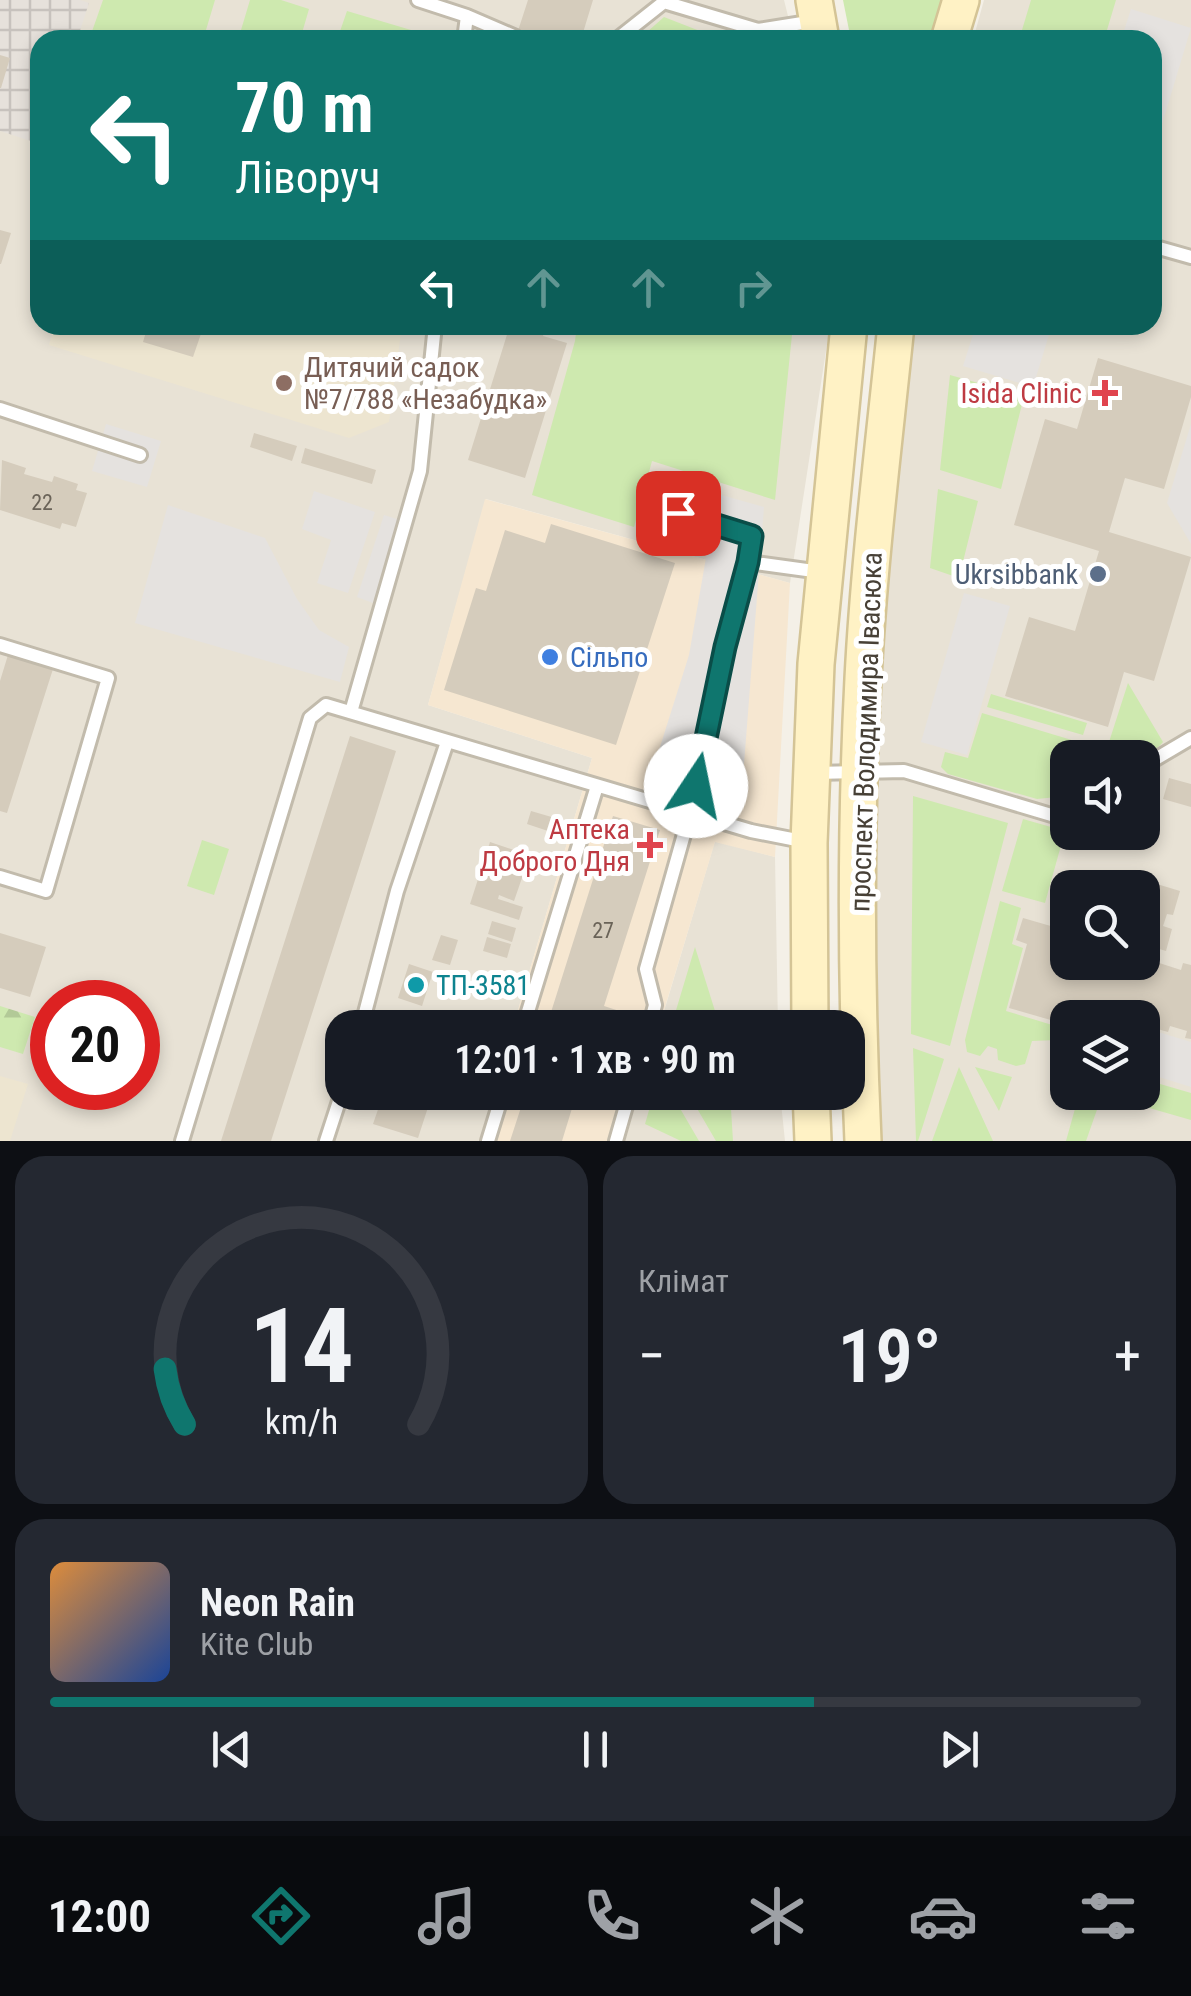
<!DOCTYPE html>
<html lang="uk">
<meta charset="utf-8">
<style>
:root{--surface:#171b24;--page:#242831;--text:#f1f3f6;--muted:#9ea1a6;--line:#363941;--accent:#0f766e}
body{margin:0;font-family:"Roboto Condensed",sans-serif;background:var(--page);color:var(--text);height:100vh;display:flex;flex-direction:column;font-size:38px;white-space:nowrap}
*{box-sizing:border-box;margin:0}
p{font-size:32px;color:var(--muted)}
.icon{flex:none;width:55px;height:55px;fill:none;stroke:currentColor;stroke-width:2;stroke-linecap:round;stroke-linejoin:round}
.map{position:relative;height:1141px;overflow:hidden}
.drawer{display:flex;flex-direction:column;gap:15px;padding:15px;background:#0d0f14;flex:1}
.drawer>*{flex:none}
.hud{position:absolute;left:30px;top:30px;width:1132px;height:305px;border-radius:30px;box-shadow:0 5px 15px #0003;background:#0f766e;color:#fff;overflow:hidden}
.tools{position:absolute;left:1050px;top:740px;display:grid;gap:20px}
.tools a{display:grid;place-items:center;width:110px;height:110px;border-radius:20px;background:var(--surface);box-shadow:0 5px 15px #0003;font-size:50px}
.speed{position:absolute;left:30px;top:980px;display:flex;gap:20px;font-size:50px;font-weight:700;text-align:center}
.speed>*{display:grid;place-content:center;width:130px;height:130px;border-radius:50%;background:var(--surface);box-shadow:0 5px 15px #0003;line-height:1}
.speed .limit{border:15px solid #d22;background:#fff;color:#111}
.pin{position:absolute;display:grid;place-items:center;width:85px;height:85px;color:#fff;margin:-42px;border-radius:20px;box-shadow:0 5px 15px #0006}
.me{position:absolute;width:110px;margin:-55px;rotate:11deg;stroke-linejoin:round;filter:drop-shadow(0 0 8px #0008)}
.turn{display:flex;align-items:center;gap:35px;height:210px;padding:0 40px;font-size:45px}
.turn .icon{width:130px;height:130px;stroke-width:2.5}
.turn b{display:block;font-size:70px;line-height:85px}
.lanes{display:flex;align-items:center;height:95px;padding:0 40px;background:#0003;justify-content:center;gap:50px;direction:ltr}
.lanes .off{opacity:.35}
.big{font-size:75px;font-weight:600;line-height:1.1}
.drawer .widget{flex:1;display:flex;flex-direction:column;justify-content:center;gap:15px;min-width:0;padding:0 35px;border-radius:30px;background:var(--page)}
.drawer .dial{align-items:center;gap:0}
.dial svg{height:260px;overflow:visible;fill:none;stroke:var(--line);stroke-width:7;stroke-linecap:round;text-anchor:middle}
.dial text{fill:var(--text);stroke:none}
.song{display:flex;align-items:center;gap:30px}
.cover{width:120px;height:120px;border-radius:15px;background:linear-gradient(135deg,hsl(30 70% 55%),hsl(220 70% 35%))}
.played{height:10px;border-radius:5px;background:linear-gradient(90deg,var(--accent) 70%,var(--line) 70%)}
.keys{display:flex;justify-content:space-around;direction:ltr}
.heat{display:flex;justify-content:space-between;align-items:center;font-size:55px;direction:ltr}
.drawer .tiles{flex:1;display:grid;gap:15px;grid-template-columns:1fr 1fr}
.widget:last-child{grid-column:span 2}
.trip{position:absolute;left:325px;top:1010px;width:540px;height:100px;border-radius:30px;background:var(--surface);box-shadow:0 5px 15px #0003;font-weight:600;line-height:100px;text-align:center}
.dock{display:flex;height:160px;justify-content:space-around;align-items:center;background:#090b0e;color:var(--muted)}
.dock .icon{width:70px;height:70px}
.dock .selected{color:var(--accent)}
.dock b{font-size:45px;color:var(--text)}
.map>svg:first-child{display:block}
.residential{fill:#e8e2d5;fill-rule:evenodd}
.commercial{fill:#f6e7d1}
.industrial{fill:url(#industrial-grid)}
.education{fill:#ede5d0}
.green{fill:#cee9af}
.forest{fill:url(#forest-firs)}
.parking{fill:#e5e2df}
.building{fill:#d5ccbc}
.lines{fill:none;stroke-linecap:round;stroke-linejoin:round}
.lane-casing{stroke:#c2bbac;stroke-width:18}
.secondary-casing{stroke:#d4c496;stroke-width:40}
.lane{stroke:#fff;stroke-width:12}
.secondary{stroke:#fff2c5;stroke-width:35}
.route-casing{stroke:#0a4d48;stroke-width:25}
.route{stroke:#0f766e;stroke-width:18}
.education-dot{fill:#8d6e63;stroke:#fff;stroke-width:4}
.health-dot{fill:#e0444e;stroke:#fff;stroke-width:4}
.service-dot{fill:#5c6f8a;stroke:#fff;stroke-width:4}
.shop-dot{fill:#3f7fe0;stroke:#fff;stroke-width:4}
.culture-dot{fill:#0f9aa8;stroke:#fff;stroke-width:4}
.labels{text-anchor:middle;dominant-baseline:central;stroke-width:10;stroke-linejoin:round;paint-order:stroke}
.number-label{font-size:22px;fill:#6a6358}
.education-label{font-size:28px;fill:#785e54;stroke:#fff;text-anchor:start}
.health-label{font-size:28px;fill:#be3a42;stroke:#fff;text-anchor:end}
.service-label{font-size:28px;fill:#4e5e75;stroke:#fff;text-anchor:end}
.shop-label{font-size:28px;fill:#366cbe;stroke:#fff;text-anchor:start}
.street-label{font-size:28px;fill:#474036;stroke:#fff}
.culture-label{font-size:28px;fill:#0d838f;stroke:#fff;text-anchor:start}
</style>
<div class="map">
<svg width="1191" height="1141" viewBox="0 0 1191 1141">
<defs>
<pattern id="industrial-grid" width="8" height="8" patternUnits="userSpaceOnUse" patternTransform="scale(2.5)"><rect width="8" height="8" fill="#e6e1db"/><path d="M0 4h8M4 0v8" fill="none" stroke="#c7c2bd"/></pattern>
<pattern id="forest-firs" width="22" height="20" patternUnits="userSpaceOnUse" patternTransform="scale(2.5)"><rect width="22" height="20" fill="#cee9af"/><path d="M5 1l3.5 6h-7zM16 11l3.5 6h-7z" fill="#b2c997"/></pattern>
</defs>
<rect width="100%" height="100%" fill="#f4f0e7"/>
<!-- residential -->
<path class="residential" d="M 0,0 L 784,0 L 794,40 L 40,40 L 40,325 L 830,325 L 790,583 L 486,499 L 428,705 L 592,758 L 513,1027 L 342,1028 L 342,1092 L 494,1093 L 479,1141 L 0,1141 ZM 52,1002 L 138,1002 L 138,1088 L 52,1088 Z
M 984,0 L 1191,0 L 1191,1141 L 877,1141 L 872,663 L 916,325 L 1152,325 L 1152,40 L 973,40 ZM 1068,758 L 1142,758 L 1142,832 L 1068,832 ZM 1068,888 L 1142,888 L 1142,962 L 1068,962 ZM 1068,1018 L 1142,1018 L 1142,1092 L 1068,1092 Z
M 715,841 L 775,857 L 778,1027 L 659,1028 Z
M 639,1093 L 780,1093 L 785,1141 L 625,1141 Z"/>
<!-- commercial -->
<path class="commercial" d="M 485,499 L 790,583 L 775,857 L 715,842 L 659,1027 L 513,1027 L 592,758 L 428,705 Z
M 494,1093 L 639,1093 L 625,1141 L 479,1141 Z"/>
<!-- industrial -->
<path class="industrial" d="M 0,0 L 80,0 L 89,3 L 77,40 L 40,40 L 40,144 L 0,131 Z"/>
<!-- education -->
<path class="education" d="M 55,325 L 402,325 L 389,422 L 349,438 L 49,345 Z
M 0,1076 L 28,1084 L 10,1141 L 0,1141 Z"/>
<!-- green -->
<path class="green" d="M 103,0 L 215,0 L 203,40 L 89,40 Z
M 250,0 L 281,0 L 309,9 L 300,40 L 238,40 Z
M 843,0 L 941,0 L 931,40 L 851,40 Z
M 1031,0 L 1116,0 L 1104,40 L 1019,40 Z
M 347,11 L 438,38 L 438,40 L 337,40 Z
M 664,17 L 723,40 L 638,40 Z
M 577,325 L 793,325 L 775,500 L 652,461 L 634,527 L 532,495 L 575,341 Z
M 950,375 L 1024,396 L 1001,489 L 940,470 Z
M 938,489 L 978,501 L 959,578 L 930,568 Z
M 1128,683 L 1163,742 L 1151,755 L 1109,742 Z
M 991,694 L 1087,723 L 1083,735 L 987,707 Z
M 982,713 L 1085,744 L 1081,757 L 1068,758 L 1067,796 L 1037,799 L 948,774 L 941,767 L 945,752 L 968,758 Z
M 913,796 L 1008,823 L 950,1046 L 911,1034 Z
M 1023,819 L 1065,831 L 1045,903 L 1002,891 Z
M 202,840 L 229,849 L 214,895 L 187,886 Z
M 1000,901 L 1021,908 L 1012,944 L 1023,948 L 1006,1011 L 1059,1027 L 1056,1040 L 1032,1041 L 1025,1064 L 1016,1066 L 998,1060 L 997,1049 L 988,1046 L 980,1056 L 967,1052 L 965,1040 Z
M 695,947 L 720,1027 L 671,1027 Z
M 913,1048 L 944,1059 L 918,1141 L 916,1141 Z
M 959,1067 L 993,1141 L 932,1141 Z
M 975,1067 L 1012,1077 L 999,1111 Z
M 1143,1079 L 1191,1093 L 1191,1120 L 1097,1093 L 1142,1092 Z
M 654,1093 L 671,1093 L 699,1141 L 681,1141 L 645,1124 Z
M 688,1093 L 730,1093 L 733,1141 L 716,1141 Z
M 1078,1098 L 1099,1104 L 1086,1141 L 1066,1141 Z"/>
<!-- forest -->
<path class="forest" d="M 0,1006 L 35,1017 L 23,1054 L 0,1047 Z"/>
<!-- parking -->
<path class="parking" d="M 1131,9 L 1191,28 L 1153,154 L 1152,40 L 1121,40 Z
M 976,325 L 1052,325 L 1033,387 L 963,366 Z
M 106,424 L 161,441 L 147,487 L 92,471 Z
M 1191,424 L 1191,544 L 1167,503 Z
M 668,480 L 764,507 L 742,790 L 654,766 L 689,655 L 707,552 L 652,535 Z
M 314,491 L 375,512 L 348,593 L 317,583 L 331,540 L 302,529 Z
M 168,505 L 265,538 L 297,599 L 319,630 L 349,647 L 340,682 L 135,623 Z
M 384,515 L 400,520 L 373,603 L 357,597 Z
M 964,593 L 1010,606 L 967,755 L 921,742 Z
M 1142,1027 L 1191,1042 L 1191,1087 L 1143,1072 Z"/>
<!-- building -->
<path class="building" d="M 528,0 L 593,0 L 582,36 L 566,32 L 563,40 L 515,40 Z
M 0,55 L 10,58 L 1,88 L 0,88 Z
M 0,230 L 11,233 L 1,264 L 0,264 Z
M 148,325 L 204,325 L 193,357 L 143,342 Z
M 510,325 L 546,325 L 543,336 L 567,343 L 525,478 L 468,460 Z
M 1098,358 L 1191,386 L 1191,397 L 1164,489 L 1125,478 L 1109,532 L 1191,557 L 1154,681 L 1124,672 L 1108,727 L 1005,696 L 1029,617 L 1075,631 L 1099,551 L 1014,525 L 1045,419 L 1077,429 Z
M 254,433 L 297,446 L 292,461 L 250,447 Z
M 305,448 L 376,470 L 372,484 L 301,463 Z
M 2,460 L 26,468 L 24,474 L 52,482 L 54,476 L 78,484 L 76,490 L 87,493 L 76,527 L 62,523 L 60,529 L 0,510 Z
M 551,524 L 675,563 L 616,745 L 444,690 L 476,588 L 486,591 L 505,530 L 545,543 Z
M 8,655 L 53,669 L 7,813 L 0,811 L 0,681 Z
M 350,736 L 396,751 L 374,821 L 271,1141 L 221,1141 Z
M 1169,778 L 1191,784 L 1191,807 L 1163,799 Z
M 531,811 L 555,818 L 551,832 L 527,824 Z
M 613,816 L 660,830 L 604,1006 L 644,1019 L 641,1028 L 546,1028 Z
M 490,842 L 514,850 L 507,870 L 523,875 L 514,901 L 499,895 L 498,899 L 523,907 L 519,920 L 470,904 Z
M 1124,874 L 1180,891 L 1173,915 L 1167,914 L 1163,926 L 1172,929 L 1166,951 L 1156,948 L 1153,961 L 1181,970 L 1183,963 L 1191,965 L 1191,1039 L 1185,1038 L 1187,1031 L 1170,1026 L 1168,1032 L 1144,1025 L 1145,1018 L 1131,1014 L 1130,1018 L 1068,1018 L 1068,1025 L 1009,1008 L 1027,944 L 1016,940 L 1023,918 L 1068,931 L 1068,962 L 1142,962 L 1142,888 L 1121,888 Z
M 492,921 L 516,928 L 512,942 L 488,934 Z
M 0,933 L 46,947 L 30,997 L 0,988 Z
M 441,935 L 458,940 L 450,965 L 432,960 Z
M 487,937 L 511,944 L 507,958 L 483,951 Z
M 409,964 L 433,972 L 422,1006 L 398,998 Z
M 384,1092 L 433,1092 L 418,1138 L 373,1124 Z
M 526,1092 L 577,1092 L 562,1141 L 510,1141 Z"/>
<g class="lines">
<defs>
<path id="lane" d="M 418,0 L 467,16 L 516,37
M 464,40 L 467,16
M 616,40 L 664,2 L 758,30 L 815,21
M 1152,246 L 1191,257
M 0,409 L 140,455
M 748,562 L 821,572
M 0,645 L 108,678 L 46,891 L 0,877
M 351,712 L 420,471 L 435,325
M 1142,767 L 1191,738
M 814,773 L 904,771 L 1058,817 L 1068,811
M 361,1028 L 397,891 L 447,742
M 523,1028 L 597,786
M 649,1028 L 655,1005 L 646,969 L 690,813 L 725,647 L 748,562 L 752,536 L 678,513
M 182,1141 L 310,718 L 326,705 L 751,831 L 807,842
M 326,1141 L 342,1092
M 488,1141 L 503,1092
M 616,1141 L 630,1092"/>
<path id="secondary" d="M 814,0 L 821,40
M 949,40 L 961,0
M 810,1028 L 809,843 L 816,664 L 849,325
M 811,1092 L 813,1141
M 863,1141 C 856,988 855,833 863,679 C 869,561 884,443 896,325"/>
</defs>
<!-- lane casing -->
<use href="#lane" class="lane-casing"/>
<!-- secondary casing -->
<use href="#secondary" class="secondary-casing"/>
<!-- lane -->
<use href="#lane" class="lane"/>
<!-- secondary -->
<use href="#secondary" class="secondary"/>
</g>
<g class="lines">
<defs>
<path id="route" d="M 678,513 L 752,536 L 748,562 L 725,647 L 696,786"/>
</defs>
<!-- route casing -->
<use href="#route" class="route-casing"/>
<!-- route -->
<use href="#route" class="route"/>
</g>
<!-- markers -->
<circle class="education-dot" cx="284" cy="383" r="10"/>
<g class="health-dot">
<path d="M1100 378h10v10h10v10h-10v10h-10v-10h-10v-10h10z"/>
<path d="M645 830h10v10h10v10h-10v10h-10v-10h-10v-10h10z"/>
</g>
<circle class="service-dot" cx="1098" cy="574" r="10"/>
<circle class="shop-dot" cx="550" cy="657" r="10"/>
<circle class="culture-dot" cx="416" cy="985" r="10"/>
<g class="labels">
<!-- number labels -->
<g class="number-label">
<text x="42" y="502">22</text>
<text x="603" y="930">27</text>
</g>
<!-- education labels -->
<g class="education-label">
<text x="304" y="367">Дитячий садок<tspan x="304" dy="32">№7/788 «Незабудка»</tspan></text>
</g>
<!-- health labels -->
<g class="health-label">
<text x="1082" y="393">Isida Clinic</text>
<text x="630" y="829">Аптека<tspan x="630" dy="32">Доброго Дня</tspan></text>
</g>
<!-- service labels -->
<g class="service-label">
<text x="1078" y="574">Ukrsibbank</text>
</g>
<!-- shop labels -->
<g class="shop-label">
<text x="570" y="657">Сільпо</text>
</g>
<!-- street labels -->
<g class="street-label">
<text transform="translate(866 732) rotate(-88)">проспект Володимира Івасюка</text>
</g>
<!-- culture labels -->
<g class="culture-label">
<text x="436" y="985">ТП-3581</text>
</g>
</g>
</svg>
<div class="tools">
<a><svg class="icon" aria-label="sound" viewBox="0 0 24 24"><path d="M4 9h4l5-4v14l-5-4H4zM17 9q2 3 0 6"/></svg></a>
<a><svg class="icon" aria-label="search" viewBox="0 0 24 24"><circle cx="10" cy="10" r="6"/><path d="M15 15l6 6"/></svg></a>
<a><svg class="icon" aria-label="layers" viewBox="0 0 24 24"><path d="M12 4l9 5-9 5-9-5zM3 14l9 5 9-5"/></svg></a>
</div>
<div class="speed"><div class="limit">20</div></div>
<div class="pin" style="left:678px;top:513px;background:#d93025"><svg class="icon" aria-label="arrive" viewBox="0 0 24 24"><path d="M6 21V4h12l-3 4 3 4H6"/></svg></div>
<svg class="me" style="left:696px;top:786px" viewBox="-20 -20 40 40"><circle r="19" fill="#fff"/><path d="M0-13L10 11 0 6-10 11z" fill="#0f766e"/></svg>
<div class="trip">12:01 · 1 хв · 90 m</div>
<div class="hud">
<div class="turn"><svg class="icon" aria-label="left" viewBox="0 0 24 24"><path d="M17 20v-9H6M10 6l-5 5 5 5"/></svg><div><b>70 m</b>Ліворуч</div></div>
<div class="lanes"><svg class="icon" aria-label="left" viewBox="0 0 24 24"><path d="M17 20v-9H6M10 6l-5 5 5 5"/></svg><svg class="icon off" aria-label="ahead" viewBox="0 0 24 24"><path d="M12 20V5M6 11l6-6 6 6"/></svg><svg class="icon off" aria-label="ahead" viewBox="0 0 24 24"><path d="M12 20V5M6 11l6-6 6 6"/></svg><svg class="icon off" aria-label="right" viewBox="0 0 24 24"><path d="M7 20v-9h11M14 6l5 5-5 5"/></svg></div>
</div>
</div>
<section class="drawer">
<div class="tiles">
<div class="widget dial"><svg viewBox="0 0 100 80">
<path d="M14 69A42 42 0 1 1 86 69"/>
<path d="M14 69A42 42 0 0 1 8 52" stroke="#0f766e"/>
<text x="50" y="56" font-size="32" font-weight="700">14</text>
<text x="50" y="72" font-size="11">km/h</text>
</svg></div>
<div class="widget"><p>Клімат</p>
<div class="heat"><a>−</a><b class="big">19°</b><a>+</a></div>
</div>
<div class="widget">
<div class="song"><i class="cover"></i><div><b>Neon Rain</b><p>Kite Club</p></div></div>
<div class="played"></div>
<div class="keys"><svg class="icon" aria-label="previous" viewBox="0 0 24 24"><path d="M18 5L8 12l10 7zM5 5v14"/></svg><svg class="icon" aria-label="pause" viewBox="0 0 24 24"><path d="M8 5v14M16 5v14"/></svg><svg class="icon" aria-label="next" viewBox="0 0 24 24"><path d="M6 5l10 7-10 7zM19 5v14"/></svg></div>
</div>
</div>
</section>
<nav class="dock">
<b>12:00</b>
<svg class="icon selected" aria-label="directions" viewBox="0 0 24 24"><path d="M12 3l9 9-9 9-9-9zM9 14v-3h6M13 9l2 2-2 2"/></svg>
<svg class="icon" aria-label="music" viewBox="0 0 24 24"><path d="M9 18V5l10-2v13"/><circle cx="6" cy="18" r="3"/><circle cx="16" cy="16" r="3"/></svg>
<svg class="icon" aria-label="phone" viewBox="0 0 24 24"><path d="M5 4h4l2 5-3 2q2 4 5 5l2-3 5 2v4C11 20 4 13 5 4z"/></svg>
<svg class="icon" aria-label="climate" viewBox="0 0 24 24"><path d="M12 3v18M4 7l16 10M4 17L20 7"/></svg>
<svg class="icon" aria-label="car" viewBox="0 0 24 24"><path d="M5 17H2v-5l4-1 3-4h7l3 4 3 1v5h-3M9 17h6M6 11h13"/><circle cx="7" cy="17" r="2"/><circle cx="17" cy="17" r="2"/></svg>
<svg class="icon" aria-label="filters" viewBox="0 0 24 24"><path d="M4 7h16M4 17h16"/><circle cx="9" cy="7" r="2"/><circle cx="15" cy="17" r="2"/></svg>
</nav>
